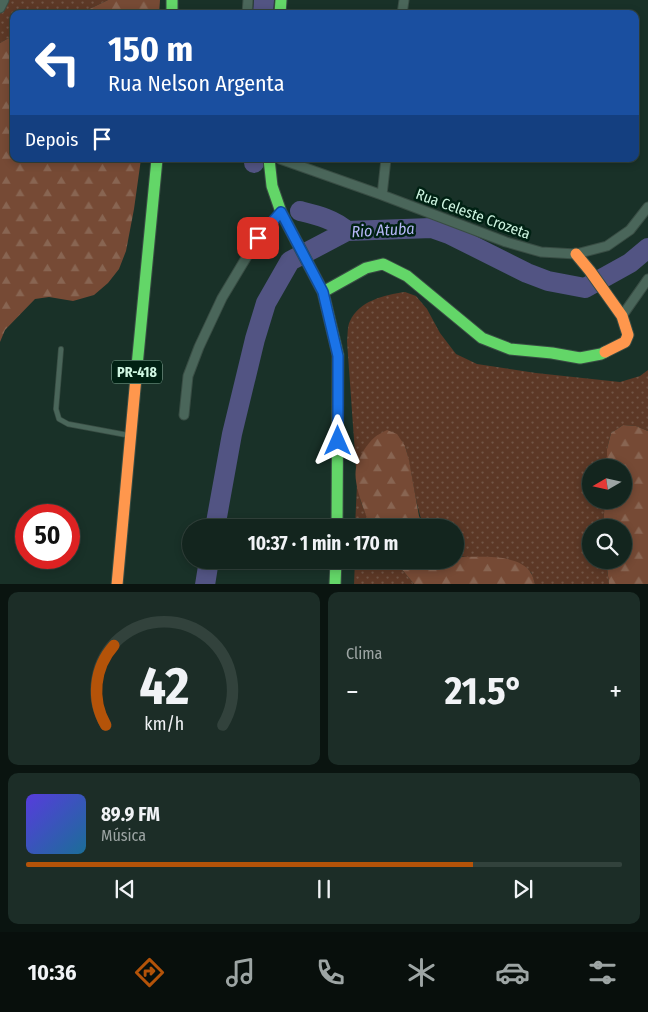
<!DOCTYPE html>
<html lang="pt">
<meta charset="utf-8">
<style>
:root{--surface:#13251e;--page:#1c2d27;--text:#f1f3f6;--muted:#9da5a4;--line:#32423c;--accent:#b45309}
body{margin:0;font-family:"Fira Sans Condensed",sans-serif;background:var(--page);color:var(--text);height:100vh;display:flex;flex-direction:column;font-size:19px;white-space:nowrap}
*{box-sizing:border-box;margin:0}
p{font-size:16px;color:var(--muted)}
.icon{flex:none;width:28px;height:28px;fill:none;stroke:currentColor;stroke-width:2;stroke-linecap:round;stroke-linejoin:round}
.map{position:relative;height:584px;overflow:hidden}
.drawer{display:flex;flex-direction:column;gap:8px;padding:8px;background:#0a1410;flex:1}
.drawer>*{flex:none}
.top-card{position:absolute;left:10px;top:10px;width:629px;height:152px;border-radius:10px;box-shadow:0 2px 8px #0003,0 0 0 1px var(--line);background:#1a4fa0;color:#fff;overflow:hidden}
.needle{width:32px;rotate:261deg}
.controls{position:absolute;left:582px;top:459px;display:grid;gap:10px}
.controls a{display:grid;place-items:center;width:50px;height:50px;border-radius:50%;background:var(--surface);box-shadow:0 2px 8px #0003,0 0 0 1px var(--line);font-size:25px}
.speed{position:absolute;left:15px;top:504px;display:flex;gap:10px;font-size:25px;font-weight:700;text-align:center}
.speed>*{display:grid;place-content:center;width:65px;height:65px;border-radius:50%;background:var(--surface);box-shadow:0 2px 8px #0003,0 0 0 1px var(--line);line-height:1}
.speed .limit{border:8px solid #d22;background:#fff;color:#111}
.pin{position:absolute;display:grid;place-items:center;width:42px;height:42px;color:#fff;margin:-21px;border-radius:10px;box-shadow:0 2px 8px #0006}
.me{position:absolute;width:55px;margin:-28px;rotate:0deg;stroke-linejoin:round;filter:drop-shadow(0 0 4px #0008)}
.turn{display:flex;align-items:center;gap:18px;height:105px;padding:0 15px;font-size:22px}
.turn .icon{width:65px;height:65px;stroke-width:2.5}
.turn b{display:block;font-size:35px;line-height:42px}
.then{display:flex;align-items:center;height:48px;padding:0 15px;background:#0003;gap:10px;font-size:19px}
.big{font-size:38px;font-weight:700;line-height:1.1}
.drawer .tile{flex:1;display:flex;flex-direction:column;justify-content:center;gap:8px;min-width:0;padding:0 18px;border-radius:10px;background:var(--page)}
.drawer .dial{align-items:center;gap:0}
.dial svg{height:130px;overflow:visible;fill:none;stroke:var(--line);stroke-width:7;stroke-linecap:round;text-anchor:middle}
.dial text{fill:var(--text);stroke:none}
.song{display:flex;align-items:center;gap:15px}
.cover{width:60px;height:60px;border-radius:8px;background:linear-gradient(135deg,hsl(250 70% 55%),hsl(200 70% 35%))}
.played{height:5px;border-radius:2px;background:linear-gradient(90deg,var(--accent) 75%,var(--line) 75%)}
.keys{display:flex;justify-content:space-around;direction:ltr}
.heat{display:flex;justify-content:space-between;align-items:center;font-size:28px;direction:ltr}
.drawer .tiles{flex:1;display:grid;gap:8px;grid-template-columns:1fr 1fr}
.tile:last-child{grid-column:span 2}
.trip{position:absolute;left:182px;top:519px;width:282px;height:50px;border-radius:25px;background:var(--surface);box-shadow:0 2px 8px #0003,0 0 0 1px var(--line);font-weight:700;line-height:50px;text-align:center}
.dock{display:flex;height:80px;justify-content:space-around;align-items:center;background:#080f0c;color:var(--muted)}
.dock .icon{width:35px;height:35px}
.dock .current{color:var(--accent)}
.dock b{font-size:22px;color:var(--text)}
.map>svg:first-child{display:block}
.grass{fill:url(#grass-dots)}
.forest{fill:url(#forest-firs)}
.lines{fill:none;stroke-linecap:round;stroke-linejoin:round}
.river{stroke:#525483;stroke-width:20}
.lane-casing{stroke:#394d44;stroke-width:6}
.street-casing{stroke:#394d44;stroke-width:11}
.fast-casing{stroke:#394d44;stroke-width:13}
.slow-casing{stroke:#394d44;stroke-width:13}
.lane{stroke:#4a665a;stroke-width:4.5}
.street{stroke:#4a665a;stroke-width:9}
.fast{stroke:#63d668;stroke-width:11}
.slow{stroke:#ff974d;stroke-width:11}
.route-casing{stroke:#114b97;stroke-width:12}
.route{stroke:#1a73e8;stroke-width:9}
.labels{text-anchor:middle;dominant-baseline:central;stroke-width:5;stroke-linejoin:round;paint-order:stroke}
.shield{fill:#002113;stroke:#91b6a4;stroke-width:1}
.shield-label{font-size:14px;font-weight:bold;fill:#cff6e2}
.street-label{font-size:15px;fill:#cff6e2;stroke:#002113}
.water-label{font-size:16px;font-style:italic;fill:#b6b8f8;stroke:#002113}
</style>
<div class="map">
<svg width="648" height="585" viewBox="0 0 648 585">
<defs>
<pattern id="grass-dots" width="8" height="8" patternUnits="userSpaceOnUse" patternTransform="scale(1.25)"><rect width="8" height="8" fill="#5c3826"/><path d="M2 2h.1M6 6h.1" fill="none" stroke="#725545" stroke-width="1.8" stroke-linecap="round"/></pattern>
<pattern id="forest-firs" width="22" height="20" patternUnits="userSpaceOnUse" patternTransform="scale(1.25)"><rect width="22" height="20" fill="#764a35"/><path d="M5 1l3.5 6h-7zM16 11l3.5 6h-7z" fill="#886552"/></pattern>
</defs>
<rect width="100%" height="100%" fill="#193128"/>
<!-- grass -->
<path class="grass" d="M 0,0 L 108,0 L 79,14 L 14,14 L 14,35 L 0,43 Z
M 405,292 L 416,296 L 427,309 L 440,333 L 456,354 L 477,364 L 536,373 L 620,382 L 640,376 L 648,370 L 648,431 L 636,426 L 623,425 L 611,433 L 607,449 L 607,467 L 591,468 L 591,500 L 605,500 L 603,527 L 591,528 L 591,560 L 606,560 L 609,584 L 535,584 L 531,572 L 456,555 L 456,528 L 424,527 C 414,502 413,473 405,446 L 362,454 L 356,468 L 347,341 C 348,335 347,327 350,321 C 359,301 384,295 405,292 Z
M 357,483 L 361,502 L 371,527 L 355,528 Z
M 355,560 L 394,560 L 414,584 L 354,585 Z"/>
<!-- forest -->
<path class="forest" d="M 108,0 L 160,0 L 159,14 L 79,14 Z
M 14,35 L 14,159 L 141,159 L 134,209 L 126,251 L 119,269 L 108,283 L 94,295 L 73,301 L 49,297 L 35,299 L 5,330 L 0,342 L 0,43 Z
M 623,425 L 636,426 L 648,431 L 648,584 L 609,584 L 606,560 L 624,560 L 624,528 L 603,527 L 605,500 L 624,500 L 624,468 L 607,467 L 607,449 L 611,433 Z
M 387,430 L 397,434 L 405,446 L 409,460 L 419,516 L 424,527 L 371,527 L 369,524 C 364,509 353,484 356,468 C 357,462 361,455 364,450 C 373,438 373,437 387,430 Z
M 456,555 L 463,557 C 483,557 520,554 531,573 C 533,576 534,581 535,584 L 414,584 L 394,560 L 456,560 Z"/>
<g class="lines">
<!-- river -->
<path class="river" d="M 263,14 L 264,0
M 254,163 L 254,159
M 300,211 C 316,215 334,219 347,231
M 215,528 L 232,434 L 255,339 L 266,303 L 290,261 L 347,231 L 432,228 L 449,234 L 527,273 L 548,281 L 585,288 L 630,263 L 648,248
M 205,585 L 209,560"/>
<defs>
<path id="lane" d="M 61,349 L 56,409 L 59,419 L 68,424 L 127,435"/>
<path id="street" d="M 0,8 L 4,0
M 247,14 L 248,0
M 402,14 L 404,0
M 280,159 L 382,195 L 506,242 L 541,252 L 576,254 L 607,246 L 630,230 L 648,207
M 382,195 L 386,159
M 622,316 L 648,279
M 184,415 L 188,376 L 199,347 L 222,298 L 258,238 L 281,212"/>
<path id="fast" d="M 172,0 L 172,14
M 280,14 L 281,0
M 269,159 L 272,186 L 281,212 L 323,292 L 338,355 L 337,528
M 323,292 L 366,268 L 383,264 L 407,276 L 482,338 L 510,349 L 552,353 L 580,358 L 601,354 L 605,352
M 137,366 L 157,159
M 335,585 L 336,560"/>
<path id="slow" d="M 576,254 L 590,271 L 622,316 L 628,335 L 625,342 L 605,352
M 117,585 L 137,366"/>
</defs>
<!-- lane casing -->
<use href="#lane" class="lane-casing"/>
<!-- street casing -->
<use href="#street" class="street-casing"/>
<!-- fast casing -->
<use href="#fast" class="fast-casing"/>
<!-- slow casing -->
<use href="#slow" class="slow-casing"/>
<!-- lane -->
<use href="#lane" class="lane"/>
<!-- street -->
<use href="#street" class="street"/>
<!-- fast -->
<use href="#fast" class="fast"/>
<!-- slow -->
<use href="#slow" class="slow"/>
</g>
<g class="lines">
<defs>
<path id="route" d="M 258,238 L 281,212 L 323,292 L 338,356 L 338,441"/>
</defs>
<!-- route casing -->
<use href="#route" class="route-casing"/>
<!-- route -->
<use href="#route" class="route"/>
</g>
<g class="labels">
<!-- shield labels -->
<rect class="shield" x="112" y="360.5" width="50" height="23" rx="4"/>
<g class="shield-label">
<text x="137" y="372">PR-418</text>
</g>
<!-- street labels -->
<g class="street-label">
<text transform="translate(473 214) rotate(20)">Rua Celeste Crozeta</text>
</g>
<!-- water labels -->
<g class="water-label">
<text transform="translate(383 230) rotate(-3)">Rio Atuba</text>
</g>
</g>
</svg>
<div class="controls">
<a><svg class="needle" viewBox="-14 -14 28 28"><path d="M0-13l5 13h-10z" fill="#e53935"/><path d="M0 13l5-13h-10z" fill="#9da5a4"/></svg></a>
<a><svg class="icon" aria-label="search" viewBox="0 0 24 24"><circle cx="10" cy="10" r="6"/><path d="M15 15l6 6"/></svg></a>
</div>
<div class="speed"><div class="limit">50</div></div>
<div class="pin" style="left:258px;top:238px;background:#d93025"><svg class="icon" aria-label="arrive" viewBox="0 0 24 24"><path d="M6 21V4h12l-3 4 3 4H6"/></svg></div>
<svg class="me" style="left:338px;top:441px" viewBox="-20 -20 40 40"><path d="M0-17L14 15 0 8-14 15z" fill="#1a73e8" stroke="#fff" stroke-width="4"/></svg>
<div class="trip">10:37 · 1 min · 170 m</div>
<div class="top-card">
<div class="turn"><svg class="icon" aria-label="left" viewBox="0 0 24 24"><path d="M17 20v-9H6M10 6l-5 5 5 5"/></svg><div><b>150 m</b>Rua Nelson Argenta</div></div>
<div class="then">Depois<svg class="icon" aria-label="arrive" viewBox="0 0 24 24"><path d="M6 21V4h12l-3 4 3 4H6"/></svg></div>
</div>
</div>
<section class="drawer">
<div class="tiles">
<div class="tile dial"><svg viewBox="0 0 100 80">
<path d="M14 69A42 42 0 1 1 86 69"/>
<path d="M14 69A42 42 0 0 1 19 20" stroke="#b45309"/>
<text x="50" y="56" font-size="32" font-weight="700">42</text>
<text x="50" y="72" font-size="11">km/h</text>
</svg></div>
<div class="tile"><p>Clima</p>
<div class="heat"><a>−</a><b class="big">21.5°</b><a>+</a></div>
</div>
<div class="tile">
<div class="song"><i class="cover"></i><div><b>89.9 FM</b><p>Música</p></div></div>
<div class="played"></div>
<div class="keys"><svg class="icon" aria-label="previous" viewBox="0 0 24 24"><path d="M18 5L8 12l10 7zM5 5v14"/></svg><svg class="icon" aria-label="pause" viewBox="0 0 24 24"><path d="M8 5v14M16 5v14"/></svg><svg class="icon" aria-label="next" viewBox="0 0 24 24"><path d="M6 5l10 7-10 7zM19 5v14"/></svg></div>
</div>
</div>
</section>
<nav class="dock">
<b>10:36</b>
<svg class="icon current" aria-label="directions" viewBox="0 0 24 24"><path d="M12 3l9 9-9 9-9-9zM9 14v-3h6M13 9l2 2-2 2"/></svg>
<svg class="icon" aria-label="music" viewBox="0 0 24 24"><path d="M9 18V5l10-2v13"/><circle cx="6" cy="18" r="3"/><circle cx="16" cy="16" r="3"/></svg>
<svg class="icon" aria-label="phone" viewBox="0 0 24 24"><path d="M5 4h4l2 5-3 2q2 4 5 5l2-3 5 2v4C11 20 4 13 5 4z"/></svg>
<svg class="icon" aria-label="climate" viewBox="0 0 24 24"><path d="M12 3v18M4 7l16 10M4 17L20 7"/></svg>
<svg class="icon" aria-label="car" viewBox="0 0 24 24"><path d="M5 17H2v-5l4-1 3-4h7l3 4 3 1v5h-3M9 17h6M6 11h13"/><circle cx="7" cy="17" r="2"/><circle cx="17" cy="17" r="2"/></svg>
<svg class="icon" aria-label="filters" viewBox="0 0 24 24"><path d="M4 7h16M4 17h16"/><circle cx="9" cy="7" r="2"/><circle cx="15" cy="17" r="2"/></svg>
</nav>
